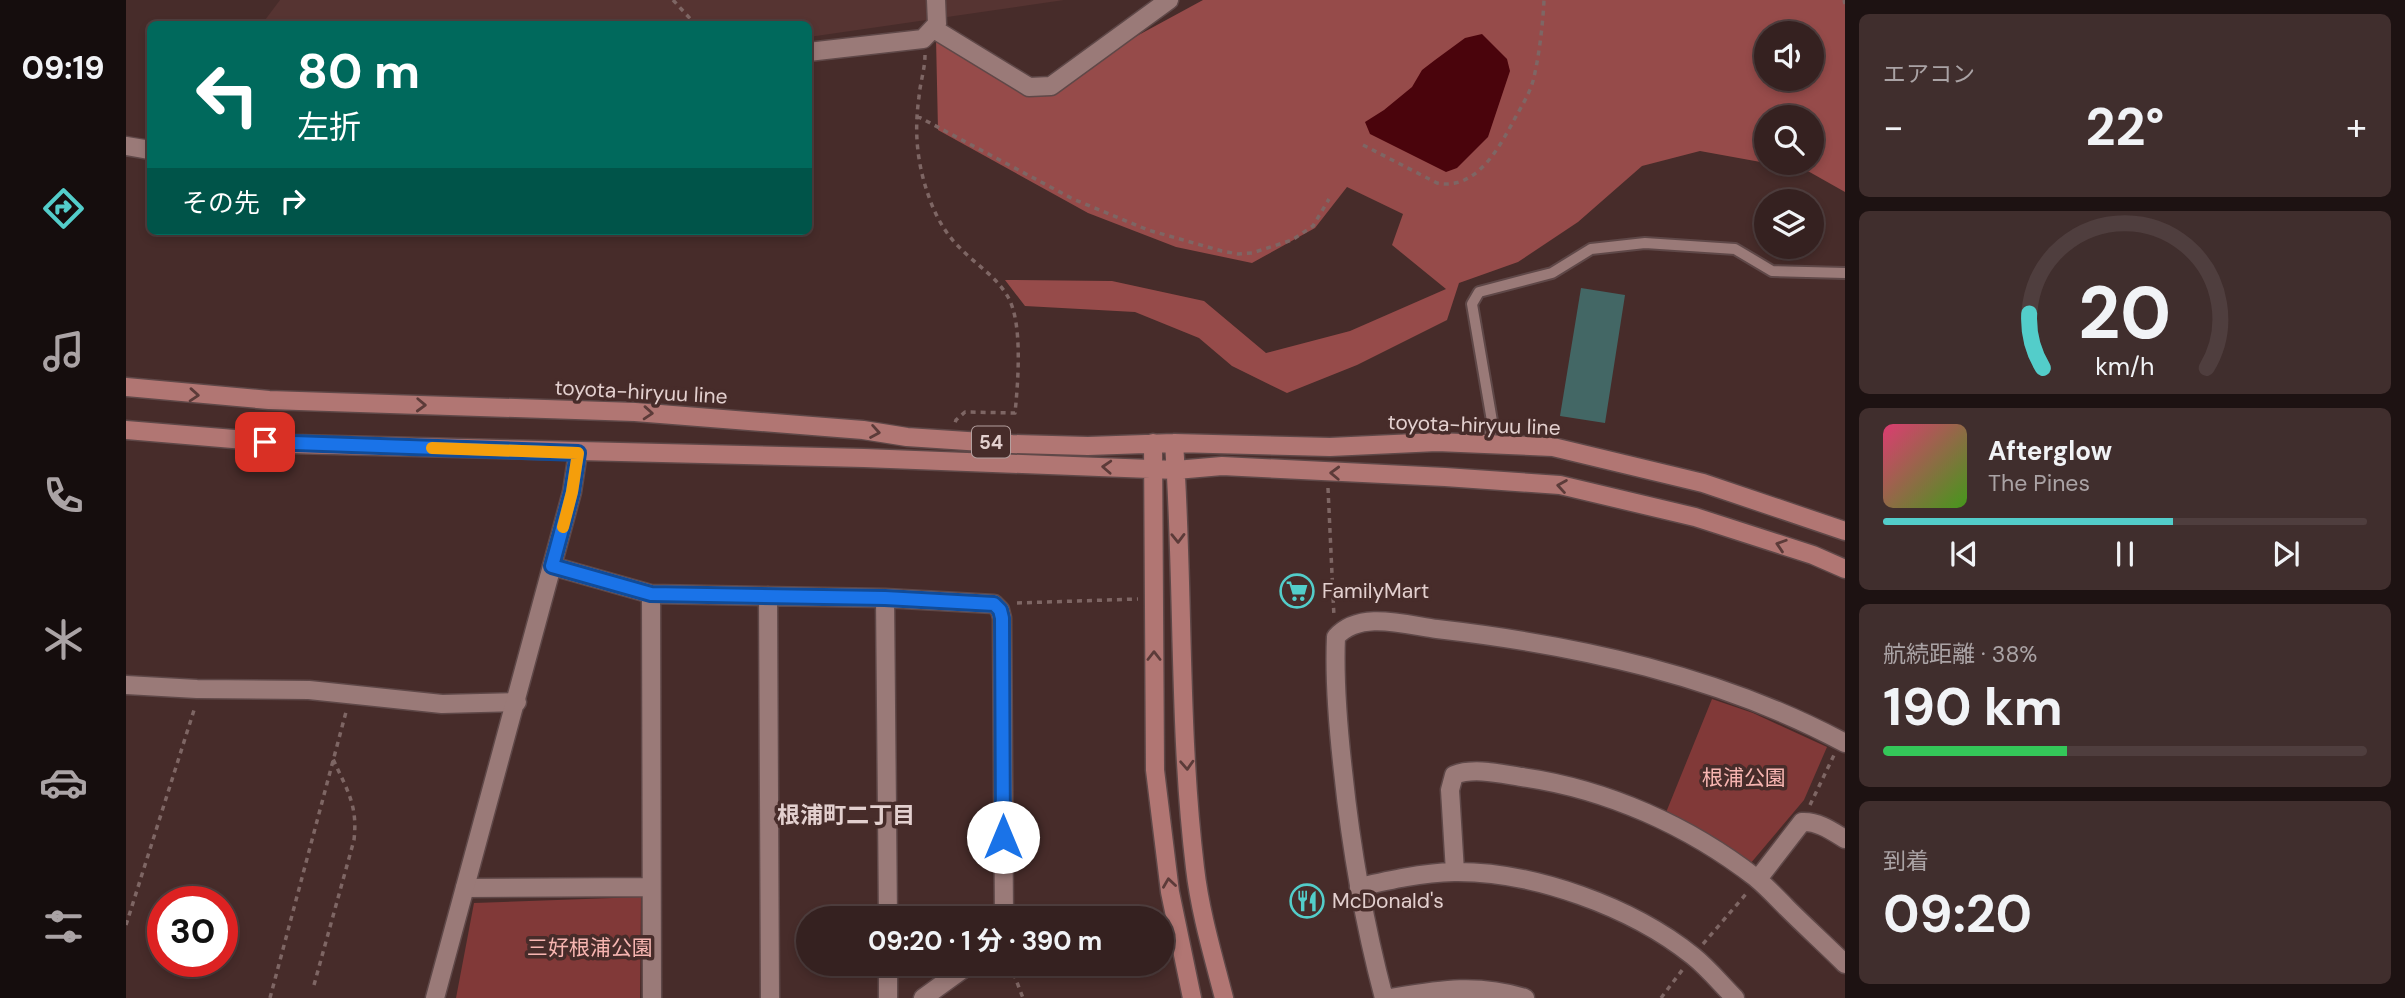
<!DOCTYPE html>
<html lang="ja">
<meta charset="utf-8">
<style>
:root{--surface:#352120;--page:#402e2d;--text:#f1f3f6;--muted:#aaa3a5;--line:#4f3e3e;--accent:#53cdca}
body{margin:0;font-family:"DM Sans","Noto Sans JP",sans-serif;background:var(--page);color:var(--text);height:100vh;display:flex;flex-direction:column;font-size:26px;white-space:nowrap}
*{box-sizing:border-box;margin:0}
p{font-size:23px;color:var(--muted)}
.icon{flex:none;width:38px;height:38px;fill:none;stroke:currentColor;stroke-width:2;stroke-linecap:round;stroke-linejoin:round}
.map{position:relative;flex:1;overflow:hidden}
.panel{display:flex;flex-direction:column;gap:14px;padding:14px;background:#1d1212;width:560px}
.panel>*{flex:none}
.top-card{position:absolute;left:21px;top:21px;width:665px;height:214px;border-radius:10px;box-shadow:0 4px 10px #0003,0 0 0 2px var(--line);background:#00695c;color:#fff;overflow:hidden}
.controls{position:absolute;left:1628px;top:21px;display:grid;gap:14px}
.controls a{display:grid;place-items:center;width:70px;height:70px;border-radius:50%;background:var(--surface);box-shadow:0 4px 10px #0003,0 0 0 2px var(--line);font-size:35px}
.speed{position:absolute;left:21px;top:886px;display:flex;gap:14px;font-size:35px;font-weight:700;text-align:center}
.speed>*{display:grid;place-content:center;width:91px;height:91px;border-radius:50%;background:var(--surface);box-shadow:0 4px 10px #0003,0 0 0 2px var(--line);line-height:1}
.speed .limit{border:10px solid #d22;background:#fff;color:#111}
.pin{position:absolute;display:grid;place-items:center;width:60px;height:60px;color:#fff;margin:-30px;border-radius:14px;box-shadow:0 4px 10px #0006}
.me{position:absolute;width:77px;margin:-38px;rotate:0deg;stroke-linejoin:round;filter:drop-shadow(0 0 5px #0008)}
.turn{display:flex;align-items:center;gap:24px;height:147px;padding:0 35px;font-size:32px}
.turn .icon{width:91px;height:91px;stroke-width:2.5}
.turn b{display:block;font-size:49px;line-height:60px}
.then{display:flex;align-items:center;height:66px;padding:0 35px;background:#0003;gap:14px;font-size:26px}
.big{font-size:52px;font-weight:700;line-height:1.1}
.panel .widget{flex:1;display:flex;flex-direction:column;justify-content:center;gap:10px;min-width:0;padding:0 24px;border-radius:10px;background:var(--page)}
.panel .dial{align-items:center;gap:0}
.dial svg{height:182px;overflow:visible;fill:none;stroke:var(--line);stroke-width:7;stroke-linecap:round;text-anchor:middle}
.dial text{fill:var(--text);stroke:none}
.song{display:flex;align-items:center;gap:21px}
.cover{width:84px;height:84px;border-radius:10px;background:linear-gradient(135deg,hsl(340 70% 55%),hsl(100 70% 35%))}
.played{height:7px;border-radius:4px;background:linear-gradient(90deg,var(--accent) 60%,var(--line) 60%)}
.keys{display:flex;justify-content:space-around;direction:ltr}
.heat{display:flex;justify-content:space-between;align-items:center;font-size:38px;direction:ltr}
.charge{height:10px;border-radius:5px;background:linear-gradient(90deg,#34c759 38%,var(--line) 0)}
.trip{position:absolute;left:670px;top:906px;width:378px;height:70px;border-radius:35px;background:var(--surface);box-shadow:0 4px 10px #0003,0 0 0 2px var(--line);font-weight:700;line-height:70px;text-align:center}
main{display:flex;flex:1;min-height:0}
.tabs{display:flex;flex-direction:column;width:126px;justify-content:space-around;align-items:center;background:#150d0d;color:var(--muted)}
.tabs .icon{width:49px;height:49px}
.tabs .selected{color:var(--accent)}
.tabs b{font-size:32px;color:var(--text)}
.map>svg:first-child{display:block}
.built{fill:#563432}
.green{fill:#813938}
.forest{fill:#964b4a;fill-rule:evenodd}
.water{fill:#4a040c}
.building{fill:#436765}
.lines{fill:none;stroke-linecap:round;stroke-linejoin:round}
.lane-casing{stroke:#5f4848;stroke-width:14}
.street-casing{stroke:#5f4848;stroke-width:21}
.secondary-casing{stroke:#5f4848;stroke-width:21}
.primary-casing{stroke:#5f4848;stroke-width:21}
.path{stroke:#7e6664;stroke-width:3.5;stroke-dasharray:5 5;stroke-linecap:butt}
.lane{stroke:#9a7a78;stroke-width:10}
.street{stroke:#9a7a78;stroke-width:18}
.secondary{stroke:#9a7a78;stroke-width:18}
.primary{stroke:#b17673;stroke-width:18}
.oneway{stroke:#5c3b39}
.route-casing{stroke:#114b97;stroke-width:18}
.route{stroke:#1a73e8;stroke-width:12}
.slow{stroke:#f59e0b;stroke-width:12}
.labels{text-anchor:middle;dominant-baseline:central;stroke-width:7;stroke-linejoin:round;paint-order:stroke}
.shield{fill:#472c2a;stroke:#b49f9e;stroke-width:2}
.shield-label{font-size:19px;font-weight:bold;fill:#e3d0cf}
.street-label{font-size:21px;fill:#e3d0cf;stroke:#472c2a}
.poi-label{font-size:21px;fill:#e3d0cf;stroke:#472c2a;text-anchor:start}
.park-label{font-size:21px;fill:#f7b5b1;stroke:#472c2a}
.neighbourhood-label{font-size:23px;font-weight:bold;fill:#e3d0cf;stroke:#472c2a}
</style>
<main>
<nav class="tabs">
<b>09:19</b>
<svg class="icon selected" aria-label="directions" viewBox="0 0 24 24"><path d="M12 3l9 9-9 9-9-9zM9 14v-3h6M13 9l2 2-2 2"/></svg>
<svg class="icon" aria-label="music" viewBox="0 0 24 24"><path d="M9 18V5l10-2v13"/><circle cx="6" cy="18" r="3"/><circle cx="16" cy="16" r="3"/></svg>
<svg class="icon" aria-label="phone" viewBox="0 0 24 24"><path d="M5 4h4l2 5-3 2q2 4 5 5l2-3 5 2v4C11 20 4 13 5 4z"/></svg>
<svg class="icon" aria-label="climate" viewBox="0 0 24 24"><path d="M12 3v18M4 7l16 10M4 17L20 7"/></svg>
<svg class="icon" aria-label="car" viewBox="0 0 24 24"><path d="M5 17H2v-5l4-1 3-4h7l3 4 3 1v5h-3M9 17h6M6 11h13"/><circle cx="7" cy="17" r="2"/><circle cx="17" cy="17" r="2"/></svg>
<svg class="icon" aria-label="filters" viewBox="0 0 24 24"><path d="M4 7h16M4 17h16"/><circle cx="9" cy="7" r="2"/><circle cx="15" cy="17" r="2"/></svg>
</nav>
<div class="map">
<svg width="1719" height="998" viewBox="0 0 1719 998">
<rect width="100%" height="100%" fill="#472c2a"/>
<!-- built -->
<path class="built" d="M 154,0 L 938,0 L 683,37 L 682,24 L 136,24 Z"/>
<!-- green -->
<path class="green" d="M 1586,699 L 1627,713 L 1701,747 L 1678,800 L 1624,864 L 1578,831 L 1539,815 Z
M 515,897 L 514,998 L 330,998 L 348,903 Z"/>
<!-- forest -->
<path class="forest" d="M 1077,0 L 1719,0 L 1719,192 L 1680,170 L 1640,163 L 1685,163 L 1685,117 L 1640,117 L 1640,163 L 1574,151 L 1516,166 L 1452,222 L 1392,262 L 1333,283 L 1321,320 L 1231,365 L 1161,393 L 1106,366 L 1073,338 L 1009,312 L 899,306 L 879,280 L 986,281 L 1078,301 L 1140,353 L 1224,331 L 1320,289 L 1266,245 L 1277,214 L 1221,187 L 1189,228 L 1126,263 L 1050,247 L 962,213 L 812,130 L 810,38 L 900,95 L 918,93 L 996,44 ZM 1640,33 L 1685,33 L 1685,79 L 1640,79 Z"/>
<!-- water -->
<path class="water" d="M 1356,34 L 1381,59 L 1384,71 L 1362,137 L 1331,168 L 1320,172 L 1244,134 L 1239,122 L 1258,110 L 1286,87 L 1296,70 L 1309,60 L 1339,38 Z"/>
<!-- building -->
<path class="building" d="M 1455,288 L 1499,295 L 1479,423 L 1434,416 Z"/>
<g class="lines">
<defs>
<path id="lane" d="M 1363,444 L 1366,421 L 1346,304 L 1353,292 L 1426,273 L 1465,249 L 1519,243 L 1609,249 L 1646,271 L 1719,273"/>
<path id="street" d="M 808,29 L 903,87 L 925,86 L 1043,0
M 682,52 L 797,39 L 811,24 L 810,0
M 0,146 L 24,150
M 426,566 L 525,594 L 759,598 L 868,604 L 874,610 L 876,618 L 878,919
M 525,594 L 526,998
M 642,596 L 644,998
M 759,598 L 762,919
M 0,685 L 71,689 L 183,690 L 316,704 L 391,702
M 1329,872 L 1324,790 L 1328,775 C 1348,767 1376,774 1396,777 C 1481,789 1563,826 1630,878 C 1641,887 1651,898 1661,908 C 1680,927 1700,945 1719,964
M 1632,879 L 1676,822 C 1692,821 1706,831 1719,839
M 1233,887 C 1264,880 1295,873 1328,872 C 1407,871 1506,907 1567,956 C 1582,968 1595,984 1609,998
M 339,888 L 525,887
M 762,964 L 762,998
M 797,998 L 844,964"/>
<path id="secondary" d="M 309,998 L 446,492 L 452,452
M 1258,998 C 1238,923 1225,848 1217,771 C 1212,727 1208,681 1210,637 C 1234,610 1280,625 1311,629 C 1451,645 1594,676 1719,743
M 1265,998 C 1313,990 1350,983 1399,998"/>
<path id="primary" d="M 0,387 L 143,400 L 509,412 L 737,430 L 781,437 L 886,444 L 962,446 L 1048,443 L 1204,447 L 1311,442 L 1427,447 L 1577,483 L 1719,531
M 0,430 L 167,444 L 738,458 L 1050,470 L 1096,466 L 1319,477 L 1434,485 L 1569,517 L 1687,555 L 1719,569
M 1027,443 L 1029,770 L 1044,892 L 1066,998
M 1048,443 C 1058,585 1052,727 1069,868 C 1074,912 1087,955 1098,998"/>
</defs>
<!-- lane casing -->
<use href="#lane" class="lane-casing"/>
<!-- street casing -->
<use href="#street" class="street-casing"/>
<!-- secondary casing -->
<use href="#secondary" class="secondary-casing"/>
<!-- primary casing -->
<use href="#primary" class="primary-casing"/>
<!-- path -->
<path class="path" d="M 547,0 L 569,24
M 1718,0 L 1719,4
M 799,55 C 799,69 794,83 793,97 C 788,132 791,164 803,197 C 809,215 819,233 833,247 C 849,264 870,276 882,297 C 897,323 892,383 889,413 L 839,412 L 830,420 L 829,423
M 791,116 L 947,199 L 1022,230 L 1096,251 L 1112,254 L 1126,253 L 1166,240 L 1187,226 L 1203,199
M 1237,145 L 1311,183 C 1350,191 1373,148 1388,120 C 1395,107 1403,95 1407,81 C 1413,58 1417,23 1418,0
M 1202,488 L 1208,617
M 891,603 L 1012,599
M 1684,805 L 1708,755
M 0,925 L 69,707
M 1577,944 L 1620,894
M 884,964 L 897,998
M 188,985 L 228,840 C 232,805 221,790 207,759
M 144,998 L 220,712
M 1535,998 L 1557,969"/>
<!-- lane -->
<use href="#lane" class="lane"/>
<!-- street -->
<use href="#street" class="street"/>
<!-- secondary -->
<use href="#secondary" class="secondary"/>
<!-- primary -->
<use href="#primary" class="primary"/>
</g>
<!-- one-way arrows -->
<defs><path id="oneway-chevron" d="M-2-3.5L2.5 0L-2 3.5" fill="none" stroke-width="1.6" stroke-linecap="round" stroke-linejoin="round" transform="scale(1.75)"/></defs>
<g class="oneway">
<use href="#oneway-chevron" transform="translate(68 395) rotate(4)"/>
<use href="#oneway-chevron" transform="translate(295 405) rotate(2)"/>
<use href="#oneway-chevron" transform="translate(522 413) rotate(4)"/>
<use href="#oneway-chevron" transform="translate(749 432) rotate(10)"/>
<use href="#oneway-chevron" transform="translate(981 467) rotate(-177)"/>
<use href="#oneway-chevron" transform="translate(1209 473) rotate(-178)"/>
<use href="#oneway-chevron" transform="translate(1436 486) rotate(-171)"/>
<use href="#oneway-chevron" transform="translate(1052 538) rotate(89)"/>
<use href="#oneway-chevron" transform="translate(1655 545) rotate(-162)"/>
<use href="#oneway-chevron" transform="translate(1028 656) rotate(-90)"/>
<use href="#oneway-chevron" transform="translate(1061 765) rotate(87)"/>
<use href="#oneway-chevron" transform="translate(1043 883) rotate(-98)"/>
</g>
<g class="lines">
<defs>
<path id="route" d="M 139,442 L 452,453 L 446,492 L 426,566 L 525,594 L 759,598 L 868,604 L 874,610 L 876,618 L 877,837"/>
</defs>
<!-- route casing -->
<use href="#route" class="route-casing"/>
<!-- route -->
<use href="#route" class="route"/>
<!-- slow -->
<path class="slow" d="M 306,448 L 452,453 L 446,492 L 437,527"/>
</g>
<!-- icons -->
<defs>
<symbol id="supermarket-ring" viewBox="-11 -11 22 22"><circle r="9.5" fill="#472c2a" stroke="#53cdca" stroke-width="1.5"/><path d="M-6-5.5h2.5l.6 2H6L4.5 2H-2.5L-4.4-4H-6ZM-1.5 3.2a1.3 1.3 0 1 0 .1 0ZM3 3.2a1.3 1.3 0 1 0 .1 0Z" fill="#53cdca"/></symbol>
<symbol id="restaurant-ring" viewBox="-11 -11 22 22"><circle r="9.5" fill="#472c2a" stroke="#53cdca" stroke-width="1.5"/><path d="M-5-6h1v4h1v-4h1v4h1v-4h1v5L-1.5 .5V6h-2V.5L-5-1ZM5-6V6H3V1.5H1.5Q1.5-4 5-6Z" fill="#53cdca"/></symbol>
</defs>
<g fill-rule="evenodd">
<use href="#supermarket-ring" x="1152" y="572" width="38" height="38"/>
<use href="#restaurant-ring" x="1162" y="882" width="38" height="38"/>
</g>
<g class="labels">
<!-- shield labels -->
<rect class="shield" x="846" y="426.5" width="38" height="31" rx="5"/>
<g class="shield-label">
<text x="865" y="442">54</text>
</g>
<!-- street labels -->
<g class="street-label">
<text transform="translate(515 392) rotate(3)">toyota-hiryuu line</text>
<text transform="translate(1348 425) rotate(2)">toyota-hiryuu line</text>
</g>
<!-- poi labels -->
<g class="poi-label">
<text x="1196" y="591">FamilyMart</text>
<text x="1206" y="901">McDonald's</text>
</g>
<!-- park labels -->
<g class="park-label">
<text x="1618" y="778">根浦公園</text>
<text x="464" y="948">三好根浦公園</text>
</g>
<!-- neighbourhood labels -->
<g class="neighbourhood-label">
<text x="720" y="815">根浦町二丁目</text>
</g>
</g>
</svg>
<div class="controls">
<a><svg class="icon" aria-label="sound" viewBox="0 0 24 24"><path d="M4 9h4l5-4v14l-5-4H4zM17 9q2 3 0 6"/></svg></a>
<a><svg class="icon" aria-label="search" viewBox="0 0 24 24"><circle cx="10" cy="10" r="6"/><path d="M15 15l6 6"/></svg></a>
<a><svg class="icon" aria-label="layers" viewBox="0 0 24 24"><path d="M12 4l9 5-9 5-9-5zM3 14l9 5 9-5"/></svg></a>
</div>
<div class="speed"><div class="limit">30</div></div>
<div class="pin" style="left:139px;top:442px;background:#d93025"><svg class="icon" aria-label="arrive" viewBox="0 0 24 24"><path d="M6 21V4h12l-3 4 3 4H6"/></svg></div>
<svg class="me" style="left:877px;top:837px" viewBox="-20 -20 40 40"><circle r="19" fill="#fff"/><path d="M0-13L10 11 0 6-10 11z" fill="#1a73e8"/></svg>
<div class="trip">09:20 · 1 分 · 390 m</div>
<div class="top-card">
<div class="turn"><svg class="icon" aria-label="left" viewBox="0 0 24 24"><path d="M17 20v-9H6M10 6l-5 5 5 5"/></svg><div><b>80 m</b>左折</div></div>
<div class="then">その先<svg class="icon" aria-label="right" viewBox="0 0 24 24"><path d="M7 20v-9h11M14 6l5 5-5 5"/></svg></div>
</div>
</div>
<section class="panel">
<div class="widget"><p>エアコン</p>
<div class="heat"><a>−</a><b class="big">22°</b><a>+</a></div>
</div>
<div class="widget dial"><svg viewBox="0 0 100 80">
<path d="M14 69A42 42 0 1 1 86 69"/>
<path d="M14 69A42 42 0 0 1 8 45" stroke="#53cdca"/>
<text x="50" y="56" font-size="32" font-weight="700">20</text>
<text x="50" y="72" font-size="11">km/h</text>
</svg></div>
<div class="widget">
<div class="song"><i class="cover"></i><div><b>Afterglow</b><p>The Pines</p></div></div>
<div class="played"></div>
<div class="keys"><svg class="icon" aria-label="previous" viewBox="0 0 24 24"><path d="M18 5L8 12l10 7zM5 5v14"/></svg><svg class="icon" aria-label="pause" viewBox="0 0 24 24"><path d="M8 5v14M16 5v14"/></svg><svg class="icon" aria-label="next" viewBox="0 0 24 24"><path d="M6 5l10 7-10 7zM19 5v14"/></svg></div>
</div>
<div class="widget"><p>航続距離 · 38%</p><b class="big">190 km</b><div class="charge"></div></div>
<div class="widget"><p>到着</p><b class="big">09:20</b></div>
</section>
</main>
